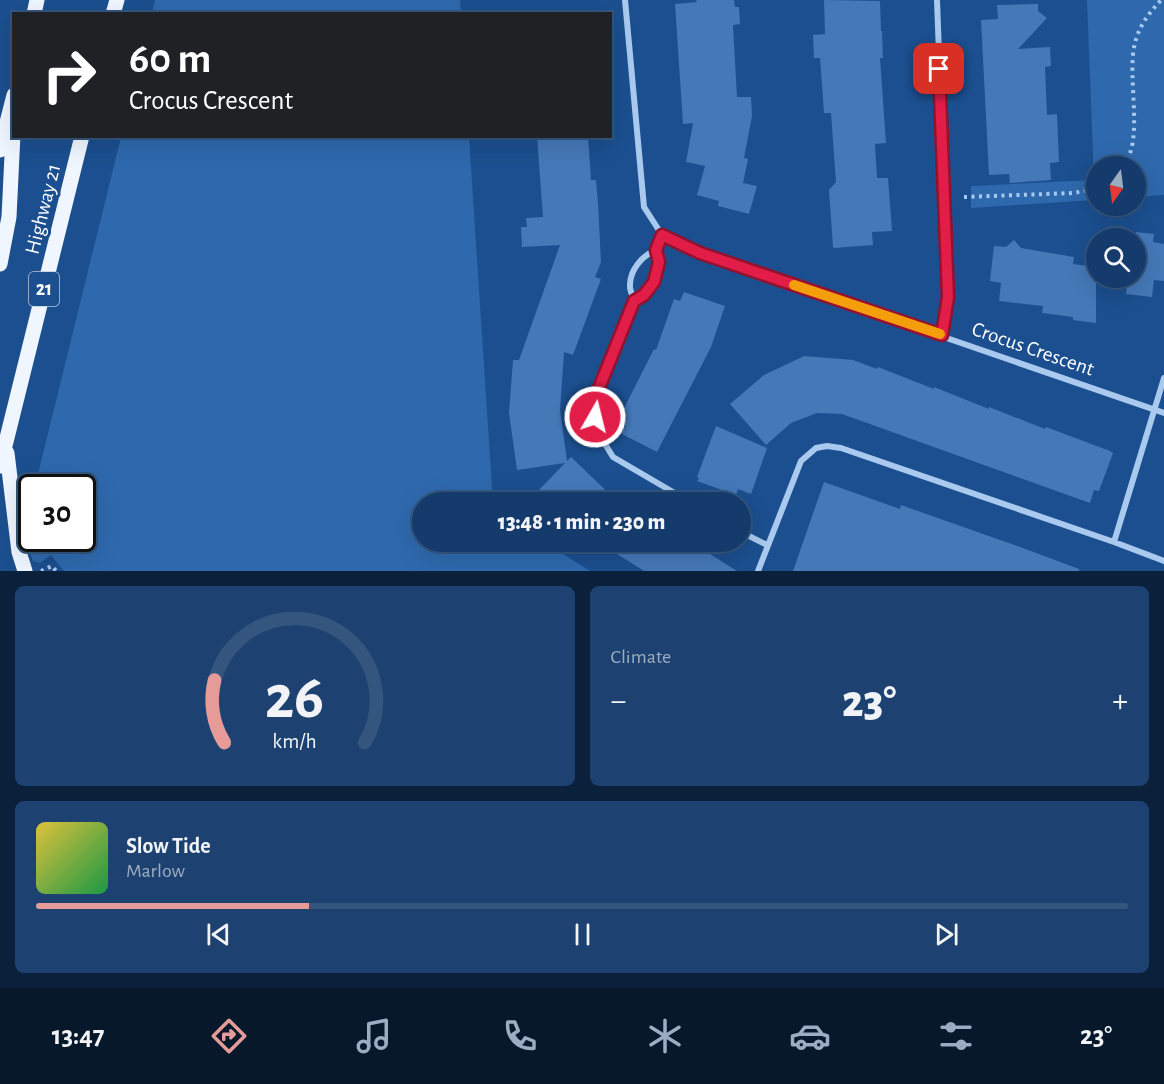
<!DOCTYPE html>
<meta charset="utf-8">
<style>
:root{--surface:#143b6b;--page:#1d4271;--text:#f1f3f6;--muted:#9dadc1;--line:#33557e;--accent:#e69b98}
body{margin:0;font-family:"Alegreya Sans",sans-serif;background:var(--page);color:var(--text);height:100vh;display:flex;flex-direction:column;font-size:22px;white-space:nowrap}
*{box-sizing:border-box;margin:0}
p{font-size:20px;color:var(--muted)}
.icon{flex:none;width:33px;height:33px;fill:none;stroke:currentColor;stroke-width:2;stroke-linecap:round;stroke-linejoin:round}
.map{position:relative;height:571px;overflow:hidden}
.panel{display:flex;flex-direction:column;gap:15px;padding:15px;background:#0b203b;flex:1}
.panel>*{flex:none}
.top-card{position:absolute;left:12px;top:12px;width:600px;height:126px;border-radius:0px;box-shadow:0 6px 24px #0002,0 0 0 2px var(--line);background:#202124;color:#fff;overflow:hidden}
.needle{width:39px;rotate:194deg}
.tools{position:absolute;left:1086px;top:156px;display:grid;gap:12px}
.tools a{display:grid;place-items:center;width:60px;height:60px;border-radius:50%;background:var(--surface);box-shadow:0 6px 24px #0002,0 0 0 2px var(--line);font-size:30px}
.speed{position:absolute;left:18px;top:474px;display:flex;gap:12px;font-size:30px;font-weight:700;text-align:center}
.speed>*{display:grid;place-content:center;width:78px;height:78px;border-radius:50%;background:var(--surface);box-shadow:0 6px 24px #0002,0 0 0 2px var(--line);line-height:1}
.speed .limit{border:3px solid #111;border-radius:9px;background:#fff;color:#111}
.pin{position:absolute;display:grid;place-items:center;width:51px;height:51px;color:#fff;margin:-26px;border-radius:12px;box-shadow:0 3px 9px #0006}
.me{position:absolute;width:66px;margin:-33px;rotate:8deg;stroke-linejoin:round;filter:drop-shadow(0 0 4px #0008)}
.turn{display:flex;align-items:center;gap:21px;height:126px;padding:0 18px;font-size:27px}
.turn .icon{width:78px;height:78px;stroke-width:2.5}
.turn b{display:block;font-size:42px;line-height:51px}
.big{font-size:45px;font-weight:800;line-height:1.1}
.panel .tile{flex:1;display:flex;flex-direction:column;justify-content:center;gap:9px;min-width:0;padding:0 21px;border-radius:9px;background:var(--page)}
.panel .dial{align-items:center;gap:0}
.dial svg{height:156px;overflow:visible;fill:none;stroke:var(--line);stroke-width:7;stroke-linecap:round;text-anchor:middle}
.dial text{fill:var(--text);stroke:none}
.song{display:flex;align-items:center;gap:18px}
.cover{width:72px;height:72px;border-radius:9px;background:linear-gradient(135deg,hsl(50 70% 55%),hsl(140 70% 35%))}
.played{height:6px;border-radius:3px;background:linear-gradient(90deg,var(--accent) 25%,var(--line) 25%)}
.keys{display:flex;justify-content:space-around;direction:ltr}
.heat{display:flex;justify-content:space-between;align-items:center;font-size:33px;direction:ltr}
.panel .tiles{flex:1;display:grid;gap:15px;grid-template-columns:1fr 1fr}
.tile:last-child{grid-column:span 2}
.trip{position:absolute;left:412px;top:492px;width:339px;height:60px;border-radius:30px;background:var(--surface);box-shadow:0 6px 24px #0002,0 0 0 2px var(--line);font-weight:800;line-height:60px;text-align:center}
.tabs{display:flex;height:96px;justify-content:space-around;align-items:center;background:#08182b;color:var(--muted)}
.tabs .icon{width:42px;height:42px}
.tabs .active{color:var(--accent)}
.tabs b{font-size:27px;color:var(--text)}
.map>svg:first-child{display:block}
.green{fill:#2e69ad;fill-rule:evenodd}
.building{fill:#4478b7}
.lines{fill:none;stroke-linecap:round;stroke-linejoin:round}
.path{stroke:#a9c9ee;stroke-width:4;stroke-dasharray:3 4.5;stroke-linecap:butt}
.minor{stroke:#a9c9ee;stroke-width:6}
.primary{stroke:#f0f6ff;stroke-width:15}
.route-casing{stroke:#92132f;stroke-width:15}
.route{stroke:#e11d48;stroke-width:10}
.slow{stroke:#f59e0b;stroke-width:10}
.labels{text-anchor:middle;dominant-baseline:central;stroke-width:6;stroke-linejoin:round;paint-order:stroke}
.shield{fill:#1b4f8f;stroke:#bbcadd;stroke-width:1.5}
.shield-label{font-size:20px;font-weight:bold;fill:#fff}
.street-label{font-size:21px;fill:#fff;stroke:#1b4f8f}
</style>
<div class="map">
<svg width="1164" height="571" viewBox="0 0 1164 571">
<rect width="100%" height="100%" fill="#1b4f8f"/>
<!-- green -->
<path class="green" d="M 155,0 L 460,0 L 461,13 L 152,13 Z
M 1087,0 L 1164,0 L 1164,195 L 1136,197 L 1136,166 L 1096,166 L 1096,200 L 971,208 L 971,186 L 1094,180 Z
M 121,137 L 469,137 L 493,502 L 423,502 L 423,542 L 544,542 L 590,571 L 64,571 L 51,555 L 40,563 L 33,561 C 21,532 18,504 24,474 L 33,476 L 38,474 ZM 32,488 L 82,488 L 82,538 L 32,538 Z"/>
<!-- building -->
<path class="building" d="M 696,0 L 734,0 L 735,7 L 739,7 L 740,24 L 733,25 L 737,97 L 751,97 L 752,116 L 744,158 L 748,159 L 743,183 L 757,186 L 749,214 L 718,206 L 719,201 L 697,195 L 705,166 L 686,162 L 693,123 L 683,124 L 675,4 L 697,2 Z
M 824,0 L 880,1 L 881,31 L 882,31 L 883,58 L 880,58 L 886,143 L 875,144 L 877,178 L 888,178 L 892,231 L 872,232 L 873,245 L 834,248 L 833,247 L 829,190 L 836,182 L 831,113 L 824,113 L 820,58 L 814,58 L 813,35 L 825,34 Z
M 1038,4 L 1038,11 L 1047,18 L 1018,49 L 1050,47 L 1051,66 L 1045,67 L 1047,115 L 1057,114 L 1059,162 L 1050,163 L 1051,180 L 1010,183 L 1009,174 L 989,175 L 981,20 L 998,19 L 997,5 Z
M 537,136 L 588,136 L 591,180 L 596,180 L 598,203 L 601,262 L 595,277 L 601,279 L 573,355 L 564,352 L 560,410 L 567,461 L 571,457 L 618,502 L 546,502 L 536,493 L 565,463 L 517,470 L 509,413 L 513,360 L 519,360 L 560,245 L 522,247 L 521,227 L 527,227 L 526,218 L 543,217 Z
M 1136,232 L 1154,234 L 1153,242 L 1164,244 L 1164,281 L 1154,280 L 1152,297 L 1126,294 L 1128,278 L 1136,278 Z
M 1014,240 L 1021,248 L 1074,257 L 1073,264 L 1096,267 L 1096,323 L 1073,320 L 1073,317 L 1042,313 L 1043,306 L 999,301 L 1001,283 L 990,281 L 994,246 L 1006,247 Z
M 684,292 L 725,306 L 711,347 L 657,452 L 618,432 L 622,424 L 617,422 L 654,349 L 656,350 L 674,299 L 680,301 Z
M 804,356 L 853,360 L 877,369 L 878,367 L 934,389 L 934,387 L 989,409 L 989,407 L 1045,429 L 1046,427 L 1110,451 L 1113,453 L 1099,491 L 1094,490 L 1090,503 L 842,414 L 817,413 L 791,423 L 766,445 L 730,404 L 764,375 Z
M 716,426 L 767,448 L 751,494 L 738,489 L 736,495 L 697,481 L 699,478 L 697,477 Z
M 824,482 L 900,509 L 901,505 L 1023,548 L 1079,569 L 1079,571 L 793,571 Z
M 598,542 L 691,542 L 737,571 L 644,571 Z"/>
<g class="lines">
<!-- path -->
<path class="path" d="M 1123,166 C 1145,141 1126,76 1135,43 C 1139,26 1149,13 1161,0
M 964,197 L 1073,193 L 1096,189
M 41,571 L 52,566 L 56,571"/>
<!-- minor -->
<path class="minor" d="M 625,0 L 644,207 L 662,235 L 700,253 L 1164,413
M 937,0 L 948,297 L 942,335
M 656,250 C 643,255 629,270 630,287 C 630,291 633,296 634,301 L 593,403 L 597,431 L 613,457 L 690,502
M 634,301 L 644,295 L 654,282 L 659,263 L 656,250 L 662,235
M 741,532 L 767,545
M 1114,542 L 1164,378
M 758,571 L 801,461 L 816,448 L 827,446 L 841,448 L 1114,542 L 1164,561"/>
<!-- primary -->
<path class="primary" d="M 34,14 L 37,0
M 113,14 L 117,0
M 0,150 L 14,95
M 0,264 L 9,217 L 14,114
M 7,453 L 19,552 L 25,571
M 0,466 L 82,136"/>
</g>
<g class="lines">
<defs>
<path id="route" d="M 595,417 L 593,403 L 634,301 L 644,295 L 654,282 L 659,262 L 656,250 L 662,235 L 700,253 L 942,335 L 948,297 L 939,69"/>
</defs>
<!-- route casing -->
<use href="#route" class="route-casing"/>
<!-- route -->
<use href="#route" class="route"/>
<!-- slow -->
<path class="slow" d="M 794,285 L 940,334"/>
</g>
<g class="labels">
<!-- shield labels -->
<rect class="shield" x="29" y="272" width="30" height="34" rx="4.5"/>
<g class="shield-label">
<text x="44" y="289">21</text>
</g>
<!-- street labels -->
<g class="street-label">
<text transform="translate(43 209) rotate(-76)">Highway 21</text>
<text transform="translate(1033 349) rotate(19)">Crocus Crescent</text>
</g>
</g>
</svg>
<div class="tools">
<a><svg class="needle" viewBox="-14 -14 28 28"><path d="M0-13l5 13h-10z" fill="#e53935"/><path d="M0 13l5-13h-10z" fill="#9dadc1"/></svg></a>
<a><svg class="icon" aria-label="search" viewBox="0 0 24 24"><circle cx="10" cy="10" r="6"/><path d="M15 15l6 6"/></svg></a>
</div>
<div class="speed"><div class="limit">30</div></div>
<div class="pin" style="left:939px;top:69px;background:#d93025"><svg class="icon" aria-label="arrive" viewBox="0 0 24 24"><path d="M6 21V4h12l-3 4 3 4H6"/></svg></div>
<svg class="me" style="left:595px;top:417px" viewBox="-20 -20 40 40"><circle r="17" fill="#e11d48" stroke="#fff" stroke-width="3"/><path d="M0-11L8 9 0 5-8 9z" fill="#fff"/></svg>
<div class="trip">13:48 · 1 min · 230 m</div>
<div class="top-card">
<div class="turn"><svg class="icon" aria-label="right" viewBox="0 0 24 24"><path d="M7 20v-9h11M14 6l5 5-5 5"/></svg><div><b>60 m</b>Crocus Crescent</div></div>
</div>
</div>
<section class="panel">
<div class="tiles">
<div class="tile dial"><svg viewBox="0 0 100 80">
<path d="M14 69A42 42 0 1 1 86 69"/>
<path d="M14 69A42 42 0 0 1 9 37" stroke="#e69b98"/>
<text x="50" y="56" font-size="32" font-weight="700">26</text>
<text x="50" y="72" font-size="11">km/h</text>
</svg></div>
<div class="tile"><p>Climate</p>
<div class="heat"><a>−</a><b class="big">23°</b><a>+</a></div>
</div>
<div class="tile">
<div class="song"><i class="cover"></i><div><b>Slow Tide</b><p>Marlow</p></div></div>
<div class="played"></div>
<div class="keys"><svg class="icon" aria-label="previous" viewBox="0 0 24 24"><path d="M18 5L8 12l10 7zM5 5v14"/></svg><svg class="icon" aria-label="pause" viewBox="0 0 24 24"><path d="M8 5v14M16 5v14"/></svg><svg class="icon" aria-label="next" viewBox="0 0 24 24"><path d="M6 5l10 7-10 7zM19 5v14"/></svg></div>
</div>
</div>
</section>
<nav class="tabs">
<b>13:47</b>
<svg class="icon active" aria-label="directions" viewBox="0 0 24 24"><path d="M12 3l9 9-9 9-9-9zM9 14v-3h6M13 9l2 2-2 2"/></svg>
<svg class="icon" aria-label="music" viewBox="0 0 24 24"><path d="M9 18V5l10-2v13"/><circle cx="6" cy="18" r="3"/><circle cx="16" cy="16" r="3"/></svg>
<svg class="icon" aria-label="phone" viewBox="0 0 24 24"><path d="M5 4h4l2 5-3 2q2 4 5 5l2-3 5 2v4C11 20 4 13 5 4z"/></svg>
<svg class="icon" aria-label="climate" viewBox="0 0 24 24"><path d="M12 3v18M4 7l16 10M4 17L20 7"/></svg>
<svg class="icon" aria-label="car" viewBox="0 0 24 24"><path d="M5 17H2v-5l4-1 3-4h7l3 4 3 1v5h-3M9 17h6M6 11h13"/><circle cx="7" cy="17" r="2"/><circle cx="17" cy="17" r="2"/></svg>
<svg class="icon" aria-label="filters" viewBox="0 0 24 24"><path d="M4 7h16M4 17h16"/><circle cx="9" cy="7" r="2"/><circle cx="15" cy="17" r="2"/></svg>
<b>23°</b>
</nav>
